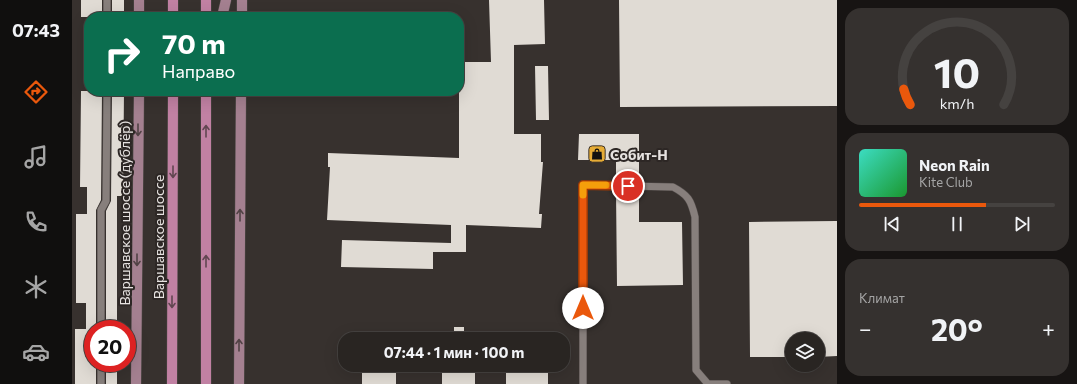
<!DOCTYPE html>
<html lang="ru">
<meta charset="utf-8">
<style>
:root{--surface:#292522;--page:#35312f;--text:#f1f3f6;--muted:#a5a5a5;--line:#454240;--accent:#ea580c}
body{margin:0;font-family:Commissioner,sans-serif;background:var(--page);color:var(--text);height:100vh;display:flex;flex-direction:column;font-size:15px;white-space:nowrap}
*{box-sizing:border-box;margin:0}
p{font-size:13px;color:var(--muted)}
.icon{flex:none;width:22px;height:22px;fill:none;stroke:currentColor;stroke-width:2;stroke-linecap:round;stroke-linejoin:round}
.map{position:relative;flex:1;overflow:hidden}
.side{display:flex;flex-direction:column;gap:8px;padding:8px;background:#171413;width:240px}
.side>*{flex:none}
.hud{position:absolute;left:12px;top:12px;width:380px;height:84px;border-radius:16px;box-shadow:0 4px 16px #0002,0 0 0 1px var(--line);background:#0b6e4f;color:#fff;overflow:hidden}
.fabs{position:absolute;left:713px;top:332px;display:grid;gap:8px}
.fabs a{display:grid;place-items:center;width:40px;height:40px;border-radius:50%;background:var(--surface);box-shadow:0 4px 16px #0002,0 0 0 1px var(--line);font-size:20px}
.speed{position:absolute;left:12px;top:320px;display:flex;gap:8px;font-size:20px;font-weight:700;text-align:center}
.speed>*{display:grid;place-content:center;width:52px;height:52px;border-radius:50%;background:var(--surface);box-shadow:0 4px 16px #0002,0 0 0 1px var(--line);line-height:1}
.speed .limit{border:6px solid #d22;background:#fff;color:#111}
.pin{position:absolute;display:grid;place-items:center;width:34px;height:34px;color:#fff;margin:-17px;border:2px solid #fff;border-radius:50%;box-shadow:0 1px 4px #0007}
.me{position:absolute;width:44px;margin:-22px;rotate:0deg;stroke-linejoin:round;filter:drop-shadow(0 0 3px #0008)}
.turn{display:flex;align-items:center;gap:14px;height:84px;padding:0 12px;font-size:18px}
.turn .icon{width:52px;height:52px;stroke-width:2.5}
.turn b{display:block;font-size:28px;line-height:34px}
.big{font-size:30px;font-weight:700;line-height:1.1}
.side .widget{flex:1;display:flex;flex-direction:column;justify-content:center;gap:6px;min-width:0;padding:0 14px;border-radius:16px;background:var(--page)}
.side .dial{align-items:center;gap:0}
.dial svg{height:104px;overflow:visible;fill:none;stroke:var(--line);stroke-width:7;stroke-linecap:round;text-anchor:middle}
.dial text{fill:var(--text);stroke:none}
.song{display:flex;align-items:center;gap:12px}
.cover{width:48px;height:48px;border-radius:6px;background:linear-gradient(135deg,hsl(170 70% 55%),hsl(130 70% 35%))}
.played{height:4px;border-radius:2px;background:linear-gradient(90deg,var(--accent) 65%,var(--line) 65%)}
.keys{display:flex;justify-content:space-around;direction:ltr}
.heat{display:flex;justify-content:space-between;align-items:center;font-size:22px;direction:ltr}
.trip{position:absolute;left:266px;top:332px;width:232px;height:40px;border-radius:16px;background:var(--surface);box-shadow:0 4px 16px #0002,0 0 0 1px var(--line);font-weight:700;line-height:40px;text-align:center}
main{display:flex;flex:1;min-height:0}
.tab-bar{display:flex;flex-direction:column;width:72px;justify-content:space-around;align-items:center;background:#100f0e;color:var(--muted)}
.tab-bar .icon{width:28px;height:28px}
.tab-bar .selected{color:var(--accent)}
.tab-bar b{font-size:18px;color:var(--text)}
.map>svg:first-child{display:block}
.building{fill:#e0dbd4}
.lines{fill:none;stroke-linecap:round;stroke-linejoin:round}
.lane-casing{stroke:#534d4b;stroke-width:8}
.secondary-casing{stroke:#534d4b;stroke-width:11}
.primary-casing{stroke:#534d4b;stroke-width:11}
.lane{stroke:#877f7c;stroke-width:7}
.secondary{stroke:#a48090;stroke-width:10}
.primary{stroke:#c181a3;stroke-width:10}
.oneway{stroke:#514245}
.oneway2{stroke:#614651}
.route-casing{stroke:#983908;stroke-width:10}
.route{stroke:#ea580c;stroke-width:7}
.slow{stroke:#f59e0b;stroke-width:7}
.labels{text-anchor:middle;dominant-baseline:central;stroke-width:4;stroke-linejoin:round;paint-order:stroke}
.poi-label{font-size:14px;font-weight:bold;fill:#e6e2e0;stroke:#2d2725;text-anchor:start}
.street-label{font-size:14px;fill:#e6e2e0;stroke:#2d2725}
</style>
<main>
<nav class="tab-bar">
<b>07:43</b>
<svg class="icon selected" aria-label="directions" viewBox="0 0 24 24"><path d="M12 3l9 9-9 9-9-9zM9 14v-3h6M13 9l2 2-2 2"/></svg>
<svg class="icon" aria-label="music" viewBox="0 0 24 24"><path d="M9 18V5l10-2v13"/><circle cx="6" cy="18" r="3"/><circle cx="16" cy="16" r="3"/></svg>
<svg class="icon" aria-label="phone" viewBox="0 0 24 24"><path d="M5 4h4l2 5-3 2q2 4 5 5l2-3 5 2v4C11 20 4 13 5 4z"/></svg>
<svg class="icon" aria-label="climate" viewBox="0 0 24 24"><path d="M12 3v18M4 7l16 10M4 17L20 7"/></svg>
<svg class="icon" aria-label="car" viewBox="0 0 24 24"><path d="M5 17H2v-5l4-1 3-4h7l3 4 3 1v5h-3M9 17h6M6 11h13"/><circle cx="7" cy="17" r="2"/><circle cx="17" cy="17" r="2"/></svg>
</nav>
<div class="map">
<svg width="765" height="384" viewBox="0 0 765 384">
<rect width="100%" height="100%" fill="#37312e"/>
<!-- building -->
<path class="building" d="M 9,0 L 30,0 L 30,17 L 9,17 Z
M 40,0 L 52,0 L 52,17 L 40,17 Z
M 417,0 L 472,0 L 473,44 L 442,45 L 442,134 L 469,134 L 469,162 L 471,162 L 467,214 L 470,214 L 469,228 L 394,225 L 394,252 L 361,252 L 361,269 L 269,267 L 270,240 L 379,243 L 379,225 L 255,220 L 258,167 L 256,167 L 256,153 L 387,158 L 387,62 L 419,62 Z
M 547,0 L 765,0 L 765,106 L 548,107 Z
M 463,66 L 476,66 L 477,120 L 464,120 Z
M 9,91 L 30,91 L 29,200 L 24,210 L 24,329 L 14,329 L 14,303 L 4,303 L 4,214 L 15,214 L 15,187 L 8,187 Z
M 40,91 L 52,91 L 51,196 L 45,196 L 45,329 L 34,329 L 34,211 L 39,201 Z
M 507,134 L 567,134 L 567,181 L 544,181 L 544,160 L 506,160 Z
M 544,191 L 567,191 L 567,222 L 610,222 L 611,285 L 545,286 Z
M 765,221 L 765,356 L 746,357 L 746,339 L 720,339 L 720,357 L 678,357 L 677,222 Z
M 382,327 L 392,327 L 392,339 L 382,339 Z
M 3,329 L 21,329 L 21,363 L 24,363 L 24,384 L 3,384 Z
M 34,363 L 45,363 L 45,384 L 34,384 Z
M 301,365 L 313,365 L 313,370 L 324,370 L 324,384 L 290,384 L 290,371 L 301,371 Z
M 370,365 L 403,365 L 403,384 L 370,384 Z
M 434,365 L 476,365 L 476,384 L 434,384 Z"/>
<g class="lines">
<defs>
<path id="lane" d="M 35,17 L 35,0
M 29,329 L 29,210 L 34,201 L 35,91
M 29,363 L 29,384
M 511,384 L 511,185 L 601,187 C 616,195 619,200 623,217 L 624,370 L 636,384 L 655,384"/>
<path id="secondary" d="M 67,17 L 67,0
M 150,17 L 154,0
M 170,17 L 170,0
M 64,384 L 67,91
M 167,384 L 169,91"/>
<path id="primary" d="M 101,17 L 101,0
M 134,17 L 134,0
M 134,91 L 134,384
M 100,384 L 101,91"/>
</defs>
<!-- lane casing -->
<use href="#lane" class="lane-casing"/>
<!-- secondary casing -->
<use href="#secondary" class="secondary-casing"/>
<!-- primary casing -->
<use href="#primary" class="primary-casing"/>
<!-- lane -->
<use href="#lane" class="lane"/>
<!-- secondary -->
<use href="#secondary" class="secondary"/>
<!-- primary -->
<use href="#primary" class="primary"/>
</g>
<!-- one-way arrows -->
<defs><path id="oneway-shaft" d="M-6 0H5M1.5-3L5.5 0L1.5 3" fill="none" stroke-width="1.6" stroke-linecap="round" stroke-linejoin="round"/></defs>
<g class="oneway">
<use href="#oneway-shaft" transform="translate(66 130) rotate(90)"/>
<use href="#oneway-shaft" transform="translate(168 215) rotate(-90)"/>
<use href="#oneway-shaft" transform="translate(65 260) rotate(90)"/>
<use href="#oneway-shaft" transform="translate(167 345) rotate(-90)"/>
</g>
<g class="oneway2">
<use href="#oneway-shaft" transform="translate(134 131) rotate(-90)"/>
<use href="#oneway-shaft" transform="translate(101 172) rotate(90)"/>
<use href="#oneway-shaft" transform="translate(134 261) rotate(-90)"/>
<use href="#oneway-shaft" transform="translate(100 302) rotate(90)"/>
</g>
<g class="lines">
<defs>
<path id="route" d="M 511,308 L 511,185 L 556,186"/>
</defs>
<!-- route casing -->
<use href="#route" class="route-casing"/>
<!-- route -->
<use href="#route" class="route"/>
<!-- slow -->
<path class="slow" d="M 511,195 L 511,185 L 534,185"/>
</g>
<!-- icons -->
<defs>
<symbol id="shop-square" viewBox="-11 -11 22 22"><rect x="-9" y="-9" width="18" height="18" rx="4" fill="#e6ac36" stroke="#2d2725"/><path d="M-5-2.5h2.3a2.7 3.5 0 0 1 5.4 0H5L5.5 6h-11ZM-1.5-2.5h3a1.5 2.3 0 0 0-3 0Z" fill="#111"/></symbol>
</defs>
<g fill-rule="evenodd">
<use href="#shop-square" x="515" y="144" width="20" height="20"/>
</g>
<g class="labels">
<!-- poi labels -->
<g class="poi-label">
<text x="538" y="154">Собит-Н</text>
</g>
<!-- street labels -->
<g class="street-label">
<text transform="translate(52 213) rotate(-90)">Варшавское шоссе (дублёр)</text>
<text transform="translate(86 237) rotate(-90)">Варшавское шоссе</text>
</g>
</g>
</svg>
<div class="fabs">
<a><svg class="icon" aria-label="layers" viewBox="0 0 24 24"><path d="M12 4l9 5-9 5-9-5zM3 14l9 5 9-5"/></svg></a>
</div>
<div class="speed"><div class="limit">20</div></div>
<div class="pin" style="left:556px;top:186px;background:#d93025"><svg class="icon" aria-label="arrive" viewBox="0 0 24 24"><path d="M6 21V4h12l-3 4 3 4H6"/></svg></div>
<svg class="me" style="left:511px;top:308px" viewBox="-20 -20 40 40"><circle r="19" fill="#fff"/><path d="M0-13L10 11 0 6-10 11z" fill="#ea580c"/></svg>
<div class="trip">07:44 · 1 мин · 100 m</div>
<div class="hud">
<div class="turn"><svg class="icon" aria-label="right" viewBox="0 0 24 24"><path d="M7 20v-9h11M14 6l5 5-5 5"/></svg><div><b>70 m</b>Направо</div></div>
</div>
</div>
<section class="side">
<div class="widget dial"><svg viewBox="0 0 100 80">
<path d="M14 69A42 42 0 1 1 86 69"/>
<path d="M14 69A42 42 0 0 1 9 57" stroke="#ea580c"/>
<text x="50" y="56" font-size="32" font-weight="700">10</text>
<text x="50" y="72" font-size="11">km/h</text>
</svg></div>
<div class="widget">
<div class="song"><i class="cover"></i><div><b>Neon Rain</b><p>Kite Club</p></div></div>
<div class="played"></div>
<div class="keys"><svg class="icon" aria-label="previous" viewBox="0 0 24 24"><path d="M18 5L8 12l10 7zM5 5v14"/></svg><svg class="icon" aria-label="pause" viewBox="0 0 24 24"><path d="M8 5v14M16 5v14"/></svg><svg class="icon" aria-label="next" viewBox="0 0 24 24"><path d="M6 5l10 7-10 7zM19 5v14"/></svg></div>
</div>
<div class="widget"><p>Климат</p>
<div class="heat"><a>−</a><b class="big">20°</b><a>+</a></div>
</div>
</section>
</main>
